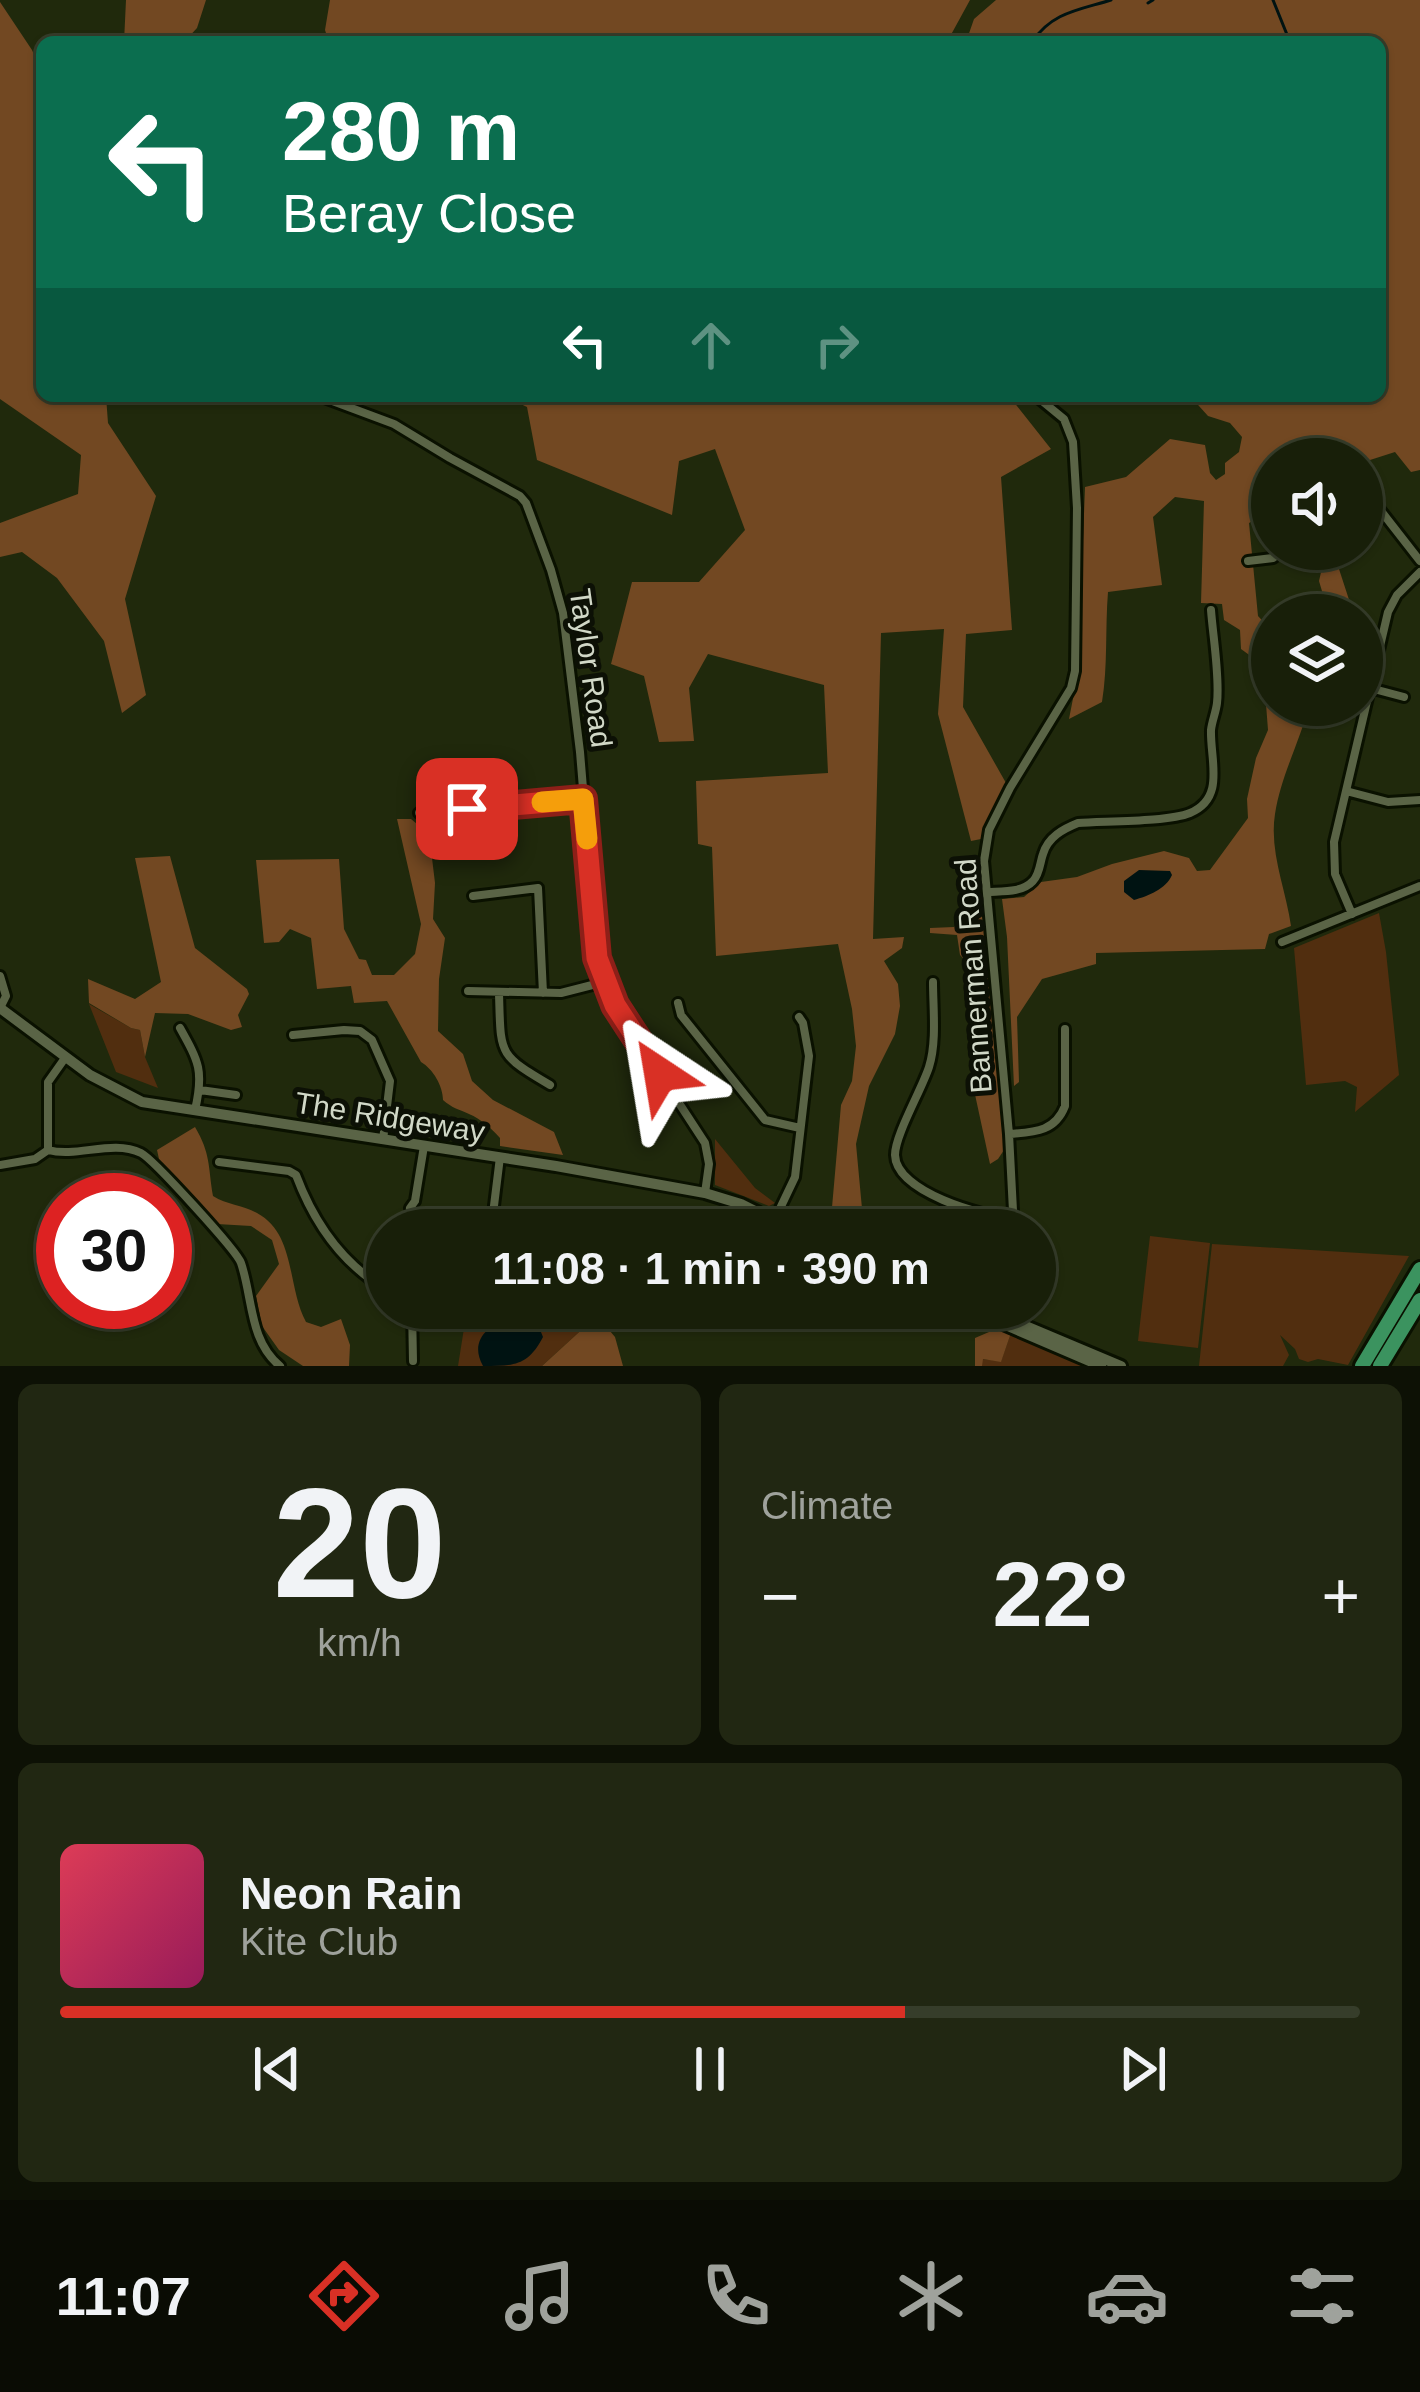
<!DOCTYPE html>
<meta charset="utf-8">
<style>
:root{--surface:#181f09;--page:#212712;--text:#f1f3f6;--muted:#9fa29c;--line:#363d2a;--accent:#d93025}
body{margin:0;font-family:Arial,sans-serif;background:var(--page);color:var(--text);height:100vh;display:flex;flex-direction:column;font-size:45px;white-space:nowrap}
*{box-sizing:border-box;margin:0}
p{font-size:39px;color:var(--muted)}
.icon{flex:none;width:66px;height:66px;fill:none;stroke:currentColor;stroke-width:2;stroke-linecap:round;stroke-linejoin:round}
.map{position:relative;height:1366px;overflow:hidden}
.sheet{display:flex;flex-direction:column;gap:18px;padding:18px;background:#0d1105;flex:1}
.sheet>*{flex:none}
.top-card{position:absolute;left:36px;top:36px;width:1350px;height:366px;border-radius:18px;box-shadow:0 3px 9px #0004,0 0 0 3px var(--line);background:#0b6e4f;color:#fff;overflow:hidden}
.controls{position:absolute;left:1251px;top:438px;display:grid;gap:24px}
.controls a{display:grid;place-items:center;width:132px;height:132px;border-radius:50%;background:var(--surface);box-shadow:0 3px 9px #0004,0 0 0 3px var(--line);font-size:60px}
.speed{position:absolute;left:36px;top:1173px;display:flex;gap:24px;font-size:60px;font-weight:700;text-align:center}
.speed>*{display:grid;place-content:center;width:156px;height:156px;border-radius:50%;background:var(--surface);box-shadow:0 3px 9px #0004,0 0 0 3px var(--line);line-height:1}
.speed .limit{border:18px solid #d22;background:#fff;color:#111}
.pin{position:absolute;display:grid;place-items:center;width:102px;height:102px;color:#fff;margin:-51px;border-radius:24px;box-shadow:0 6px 18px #0006}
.me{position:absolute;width:132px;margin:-66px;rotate:327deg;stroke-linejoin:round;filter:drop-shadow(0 0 9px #0008)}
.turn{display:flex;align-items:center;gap:42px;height:252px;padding:0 48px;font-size:54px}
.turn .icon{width:156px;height:156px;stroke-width:2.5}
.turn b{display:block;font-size:84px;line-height:102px}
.lanes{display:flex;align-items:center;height:114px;padding:0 48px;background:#0003;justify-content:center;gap:60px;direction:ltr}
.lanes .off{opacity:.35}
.big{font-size:90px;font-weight:800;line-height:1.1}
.sheet .card{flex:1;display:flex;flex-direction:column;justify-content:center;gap:18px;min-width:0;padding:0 42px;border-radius:18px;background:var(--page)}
.sheet .dial{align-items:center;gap:0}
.dial b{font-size:156px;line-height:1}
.song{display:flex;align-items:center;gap:36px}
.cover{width:144px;height:144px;border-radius:18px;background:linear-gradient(135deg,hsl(350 70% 55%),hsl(330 70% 35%))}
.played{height:12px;border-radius:6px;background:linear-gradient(90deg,var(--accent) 65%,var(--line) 65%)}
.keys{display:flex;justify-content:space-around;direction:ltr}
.heat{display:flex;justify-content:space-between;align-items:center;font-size:66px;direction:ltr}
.sheet .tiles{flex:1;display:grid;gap:18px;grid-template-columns:1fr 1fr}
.card:last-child{grid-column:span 2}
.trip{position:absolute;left:366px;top:1209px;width:690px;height:120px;border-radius:60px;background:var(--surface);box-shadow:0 3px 9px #0004,0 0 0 3px var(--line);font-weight:800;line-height:120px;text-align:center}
.tab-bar{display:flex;height:192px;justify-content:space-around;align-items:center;background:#0a0c04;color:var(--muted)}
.tab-bar .icon{width:84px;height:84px}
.tab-bar .active{color:var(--accent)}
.tab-bar b{font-size:54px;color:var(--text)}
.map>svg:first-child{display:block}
.green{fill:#512e0f}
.forest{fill:#724822}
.water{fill:#001312}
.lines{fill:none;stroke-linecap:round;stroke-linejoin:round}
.stream{stroke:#001312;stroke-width:3}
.minor-casing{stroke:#0a1100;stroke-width:14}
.tertiary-casing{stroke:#0a1100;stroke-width:16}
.primary-casing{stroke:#0a1100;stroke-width:20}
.minor{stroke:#5a6446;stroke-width:8}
.tertiary{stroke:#5a6446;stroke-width:10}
.primary{stroke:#3b935f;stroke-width:14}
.route-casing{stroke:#8d1f18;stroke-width:30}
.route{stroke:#d93025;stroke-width:21}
.slow{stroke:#f59e0b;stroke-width:21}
.labels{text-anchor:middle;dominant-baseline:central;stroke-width:10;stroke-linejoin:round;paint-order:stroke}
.street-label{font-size:30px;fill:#d1d8c7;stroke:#0c1005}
</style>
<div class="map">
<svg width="1420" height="1366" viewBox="0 0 1420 1366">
<rect width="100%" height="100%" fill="#20290c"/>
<!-- green -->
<path class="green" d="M 1379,913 L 1386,952 L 1399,1075 L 1355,1112 L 1357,1087 L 1345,1081 L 1306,1085 L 1294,948 Z
M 89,1004 L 131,1028 L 140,1030 L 145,1057 L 158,1088 L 116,1072 Z
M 715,1139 L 755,1188 L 775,1203 L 769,1206 L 715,1185 Z
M 1150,1236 L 1210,1243 L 1198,1348 L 1138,1341 Z
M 1212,1244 L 1409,1256 L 1348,1365 L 1318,1359 L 1308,1362 L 1299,1359 L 1295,1349 L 1280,1335 L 1289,1355 L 1283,1366 L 1199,1366 Z
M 487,1308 L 603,1308 L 605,1325 L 589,1323 L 542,1366 L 458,1366 L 465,1322 Z
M 1011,1333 L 1088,1366 L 982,1366 L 982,1359 L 1001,1361 Z"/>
<!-- forest -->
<path class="forest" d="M 126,0 L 206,0 L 197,28 L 184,42 L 124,42 Z
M 330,0 L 970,0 L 947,42 L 329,42 L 325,30 Z
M 996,0 L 1420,0 L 1420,470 L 1411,472 L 1395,452 L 1370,460 L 1272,459 L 1272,509 L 1249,523 L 1258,616 L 1272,631 L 1272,705 L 1309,705 C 1300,742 1281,775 1275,814 C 1269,852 1286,889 1291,926 L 1269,934 L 1265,949 L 1096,953 L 1096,964 L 1042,979 L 1017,1017 L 1019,1082 L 1014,1086 L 1007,937 L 1002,899 L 1024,897 L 1041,882 L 1077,877 L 1112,864 L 1164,851 L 1189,858 L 1197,871 L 1210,870 L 1248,818 L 1247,799 L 1256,758 L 1268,730 L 1263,665 L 1241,649 L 1240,630 L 1224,620 L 1222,604 L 1201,603 L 1204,501 L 1175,497 L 1153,517 L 1162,585 L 1108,592 C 1105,629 1108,666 1102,702 L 1069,719 L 1078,673 L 1085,487 L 1126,477 L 1170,439 L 1205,445 L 1210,473 L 1216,480 L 1225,474 L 1225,463 L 1239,452 L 1242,437 L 1230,423 L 1208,416 L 1190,396 L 1380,396 L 1380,42 L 966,42 L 974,19 Z
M 0,2 L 32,50 L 42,72 L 42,396 L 106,396 L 108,423 L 156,496 L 125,599 L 146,695 L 122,713 L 104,641 L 57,578 L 22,552 L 0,557 L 0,523 L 78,494 L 81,455 L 0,399 Z
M 504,396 L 1009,396 L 1051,449 L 1001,477 L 1012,630 L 966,634 L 963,707 L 1006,783 L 981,839 L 971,841 L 938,714 L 944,629 L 881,633 L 873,939 L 904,937 L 902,948 L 884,961 L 898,984 L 900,1006 L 895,1034 L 869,1086 L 856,1144 L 864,1230 L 830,1230 L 841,1105 L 852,1081 L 856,1046 L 852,1009 L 838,944 L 716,956 L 712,847 L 698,844 L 696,781 L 828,773 L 824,685 L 708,654 L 689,688 L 694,741 L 659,742 L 644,676 L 611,664 L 632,582 L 699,582 L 745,530 L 715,449 L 679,461 L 672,515 L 537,460 L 527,407 Z
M 1320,549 L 1355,549 L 1339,569 L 1354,615 L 1325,615 L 1327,608 L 1319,581 L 1325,555 Z
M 397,819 L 411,819 L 423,829 L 425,848 L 432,858 L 435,883 L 433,919 L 445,938 L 439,979 L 438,1031 L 463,1054 L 472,1081 L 493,1100 L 554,1132 L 563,1155 L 500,1146 L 500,1138 C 491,1128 481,1119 469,1114 C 458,1109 452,1108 443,1100 C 443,1086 433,1069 421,1062 L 387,1001 L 354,1003 L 351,986 L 317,989 L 311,938 L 290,929 L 279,942 L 264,943 L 256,860 L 339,859 L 344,929 L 359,959 L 366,960 L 372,975 L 394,975 L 415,954 L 421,924 Z
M 170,856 L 195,948 L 247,989 L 249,994 L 238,1015 L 242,1027 L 231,1030 L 188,1014 L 155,1013 L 145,1057 L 140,1030 L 131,1028 L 89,1003 L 88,979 L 135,999 L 161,982 L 135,858 Z
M 983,913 L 1004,1150 L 998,1159 L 990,1164 L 971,1076 L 976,1047 L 967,962 L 960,955 L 957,935 L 930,933 L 930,928 L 954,927 L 967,914 Z
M 195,1127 C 211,1154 208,1167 213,1196 C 227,1205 243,1205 257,1213 C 296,1234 287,1287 306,1322 L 321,1327 L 341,1319 L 350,1345 L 349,1366 L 303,1366 L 279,1350 L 262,1326 L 256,1296 L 279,1264 L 272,1240 L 251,1226 L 217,1224 L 159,1159 L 157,1150 Z
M 589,1323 L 605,1325 L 615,1337 L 623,1366 L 542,1366 Z
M 996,1329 L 1011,1333 L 1001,1362 L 983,1359 L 982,1366 L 975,1366 L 975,1338 Z"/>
<!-- water -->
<path class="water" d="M 1139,870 L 1170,871 L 1172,875 C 1166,889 1148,896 1134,900 L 1124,892 L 1124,881 Z
M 524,1317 L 537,1322 L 543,1337 C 528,1366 514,1366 483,1366 C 466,1336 497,1318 524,1317 Z"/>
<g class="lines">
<!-- stream -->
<path class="stream" d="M 1273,0 L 1290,42
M 1148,3 L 1153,0
M 1032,42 C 1052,12 1079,10 1111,0"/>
<defs>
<path id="minor" d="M 319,396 L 394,424 L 450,458 L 520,496 L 526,503 L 551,570 L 563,613 L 580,752 L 597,958 L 615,1005 L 705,1143 L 709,1164 L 705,1193
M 1362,505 L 1381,511 L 1420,561
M 1248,561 L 1273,558 L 1285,549
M 1370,688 L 1404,697
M 1346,791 L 1388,802 L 1420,800
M 429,812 L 430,825
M 419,813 L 583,799
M 987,892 C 1002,891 1022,893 1033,881 C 1040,874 1040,862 1043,854 C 1048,837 1063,829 1078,823 C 1105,821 1168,822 1190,813 C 1226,798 1210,760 1211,730 C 1212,721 1216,712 1217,703 C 1220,677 1213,637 1211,610
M 473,896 L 538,888 L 543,993
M 1352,914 L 1335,874 L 1334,842 L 1388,612 L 1397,595 L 1420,572
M 1282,942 L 1420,886
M 0,976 L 6,996 L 0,1008
M 933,982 C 933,1008 937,1042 929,1067 C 922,1089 895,1135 895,1155 C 896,1192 983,1217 1013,1218
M 468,991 L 561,993 L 604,982
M 499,994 C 501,1054 497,1054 550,1085
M 678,1003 L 681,1015 L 765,1120 L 800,1128
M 180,1028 C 199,1062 204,1071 195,1110
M 293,1035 L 344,1030 L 360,1031 L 372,1040 L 390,1081 L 383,1140
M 200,1090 L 236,1095
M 1009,1134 C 1034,1132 1055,1132 1065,1106 L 1065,1029
M 48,1150 L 48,1082 L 65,1058
M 219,1162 L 289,1171 L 296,1175 C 314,1223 342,1264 387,1290
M 0,1165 L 35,1159 L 48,1150 C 78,1158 112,1139 141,1153 C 153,1159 237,1251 241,1263 C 253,1298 249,1341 280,1366
M 410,1208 L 415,1201 L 424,1146
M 775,1219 L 795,1177 L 809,1056 L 803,1023 L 799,1017
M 491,1230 L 500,1157
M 1014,1230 L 1009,1134 L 984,861 L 989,830 L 1010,788 L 1071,688 L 1075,671 L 1077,508 L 1073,442 L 1064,419 L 1036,396
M 412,1308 L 413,1361"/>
<path id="tertiary" d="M 0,1008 L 90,1075 L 142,1102 L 556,1166 L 705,1193 L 741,1204 L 793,1230
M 966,1308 L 1101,1366
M 983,1308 L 1121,1366"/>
<path id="primary" d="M 1362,1366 L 1420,1269
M 1380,1366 L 1420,1300"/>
</defs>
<!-- minor casing -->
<use href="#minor" class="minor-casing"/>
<!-- tertiary casing -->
<use href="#tertiary" class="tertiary-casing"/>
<!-- primary casing -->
<use href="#primary" class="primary-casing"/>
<!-- minor -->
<use href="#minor" class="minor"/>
<!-- tertiary -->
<use href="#tertiary" class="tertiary"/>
<!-- primary -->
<use href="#primary" class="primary"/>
</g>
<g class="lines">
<defs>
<path id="route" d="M 467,809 L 583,799 L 597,958 L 615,1005 L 660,1074"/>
</defs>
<!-- route casing -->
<use href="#route" class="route-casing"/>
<!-- route -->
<use href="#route" class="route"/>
<!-- slow -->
<path class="slow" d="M 542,802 L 583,799 L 587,839"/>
</g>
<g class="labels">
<!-- street labels -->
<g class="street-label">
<text transform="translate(591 668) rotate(82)">Taylor Road</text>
<text transform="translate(973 976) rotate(-94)">Bannerman Road</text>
<text transform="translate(390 1117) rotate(9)">The Ridgeway</text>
</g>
</g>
</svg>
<div class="controls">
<a><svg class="icon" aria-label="sound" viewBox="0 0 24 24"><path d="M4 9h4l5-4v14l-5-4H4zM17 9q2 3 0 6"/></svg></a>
<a><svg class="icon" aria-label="layers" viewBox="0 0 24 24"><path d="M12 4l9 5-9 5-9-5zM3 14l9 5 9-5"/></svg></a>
</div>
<div class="speed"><div class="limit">30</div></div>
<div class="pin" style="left:467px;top:809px;background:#d93025"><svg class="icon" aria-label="arrive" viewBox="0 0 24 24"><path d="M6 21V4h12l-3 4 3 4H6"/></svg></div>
<svg class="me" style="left:660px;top:1074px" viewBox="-20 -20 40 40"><path d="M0-17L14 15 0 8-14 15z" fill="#d93025" stroke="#fff" stroke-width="4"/></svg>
<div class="trip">11:08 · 1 min · 390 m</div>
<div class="top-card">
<div class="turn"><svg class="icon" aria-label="left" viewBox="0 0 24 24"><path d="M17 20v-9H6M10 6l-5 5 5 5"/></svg><div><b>280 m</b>Beray Close</div></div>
<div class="lanes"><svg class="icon" aria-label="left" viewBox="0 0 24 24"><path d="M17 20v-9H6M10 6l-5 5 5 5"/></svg><svg class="icon off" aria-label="ahead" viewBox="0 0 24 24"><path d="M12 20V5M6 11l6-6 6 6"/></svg><svg class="icon off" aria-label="right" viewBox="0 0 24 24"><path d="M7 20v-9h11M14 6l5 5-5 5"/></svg></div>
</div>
</div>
<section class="sheet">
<div class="tiles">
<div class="card dial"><b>20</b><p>km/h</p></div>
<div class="card"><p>Climate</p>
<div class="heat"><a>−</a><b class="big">22°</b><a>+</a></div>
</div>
<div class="card">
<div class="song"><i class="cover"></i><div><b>Neon Rain</b><p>Kite Club</p></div></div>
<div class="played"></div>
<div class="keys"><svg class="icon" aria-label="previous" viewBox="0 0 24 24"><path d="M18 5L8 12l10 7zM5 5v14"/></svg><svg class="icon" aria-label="pause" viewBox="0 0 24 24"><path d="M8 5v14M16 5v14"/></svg><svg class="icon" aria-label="next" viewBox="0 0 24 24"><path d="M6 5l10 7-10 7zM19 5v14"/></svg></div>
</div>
</div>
</section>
<nav class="tab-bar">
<b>11:07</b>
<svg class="icon active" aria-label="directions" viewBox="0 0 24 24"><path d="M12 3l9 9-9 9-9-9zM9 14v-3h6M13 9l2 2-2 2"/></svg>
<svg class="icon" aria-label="music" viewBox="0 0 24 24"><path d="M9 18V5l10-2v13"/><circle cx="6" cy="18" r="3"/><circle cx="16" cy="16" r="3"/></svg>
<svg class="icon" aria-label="phone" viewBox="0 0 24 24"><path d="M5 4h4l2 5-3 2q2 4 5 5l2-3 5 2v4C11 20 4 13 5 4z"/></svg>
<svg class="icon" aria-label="climate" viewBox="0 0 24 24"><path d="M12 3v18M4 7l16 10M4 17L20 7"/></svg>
<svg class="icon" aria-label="car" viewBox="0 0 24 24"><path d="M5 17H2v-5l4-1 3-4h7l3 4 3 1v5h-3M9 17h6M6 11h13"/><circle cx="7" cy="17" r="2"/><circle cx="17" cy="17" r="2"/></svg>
<svg class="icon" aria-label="filters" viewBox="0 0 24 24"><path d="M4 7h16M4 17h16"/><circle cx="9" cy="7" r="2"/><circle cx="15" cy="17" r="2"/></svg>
</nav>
